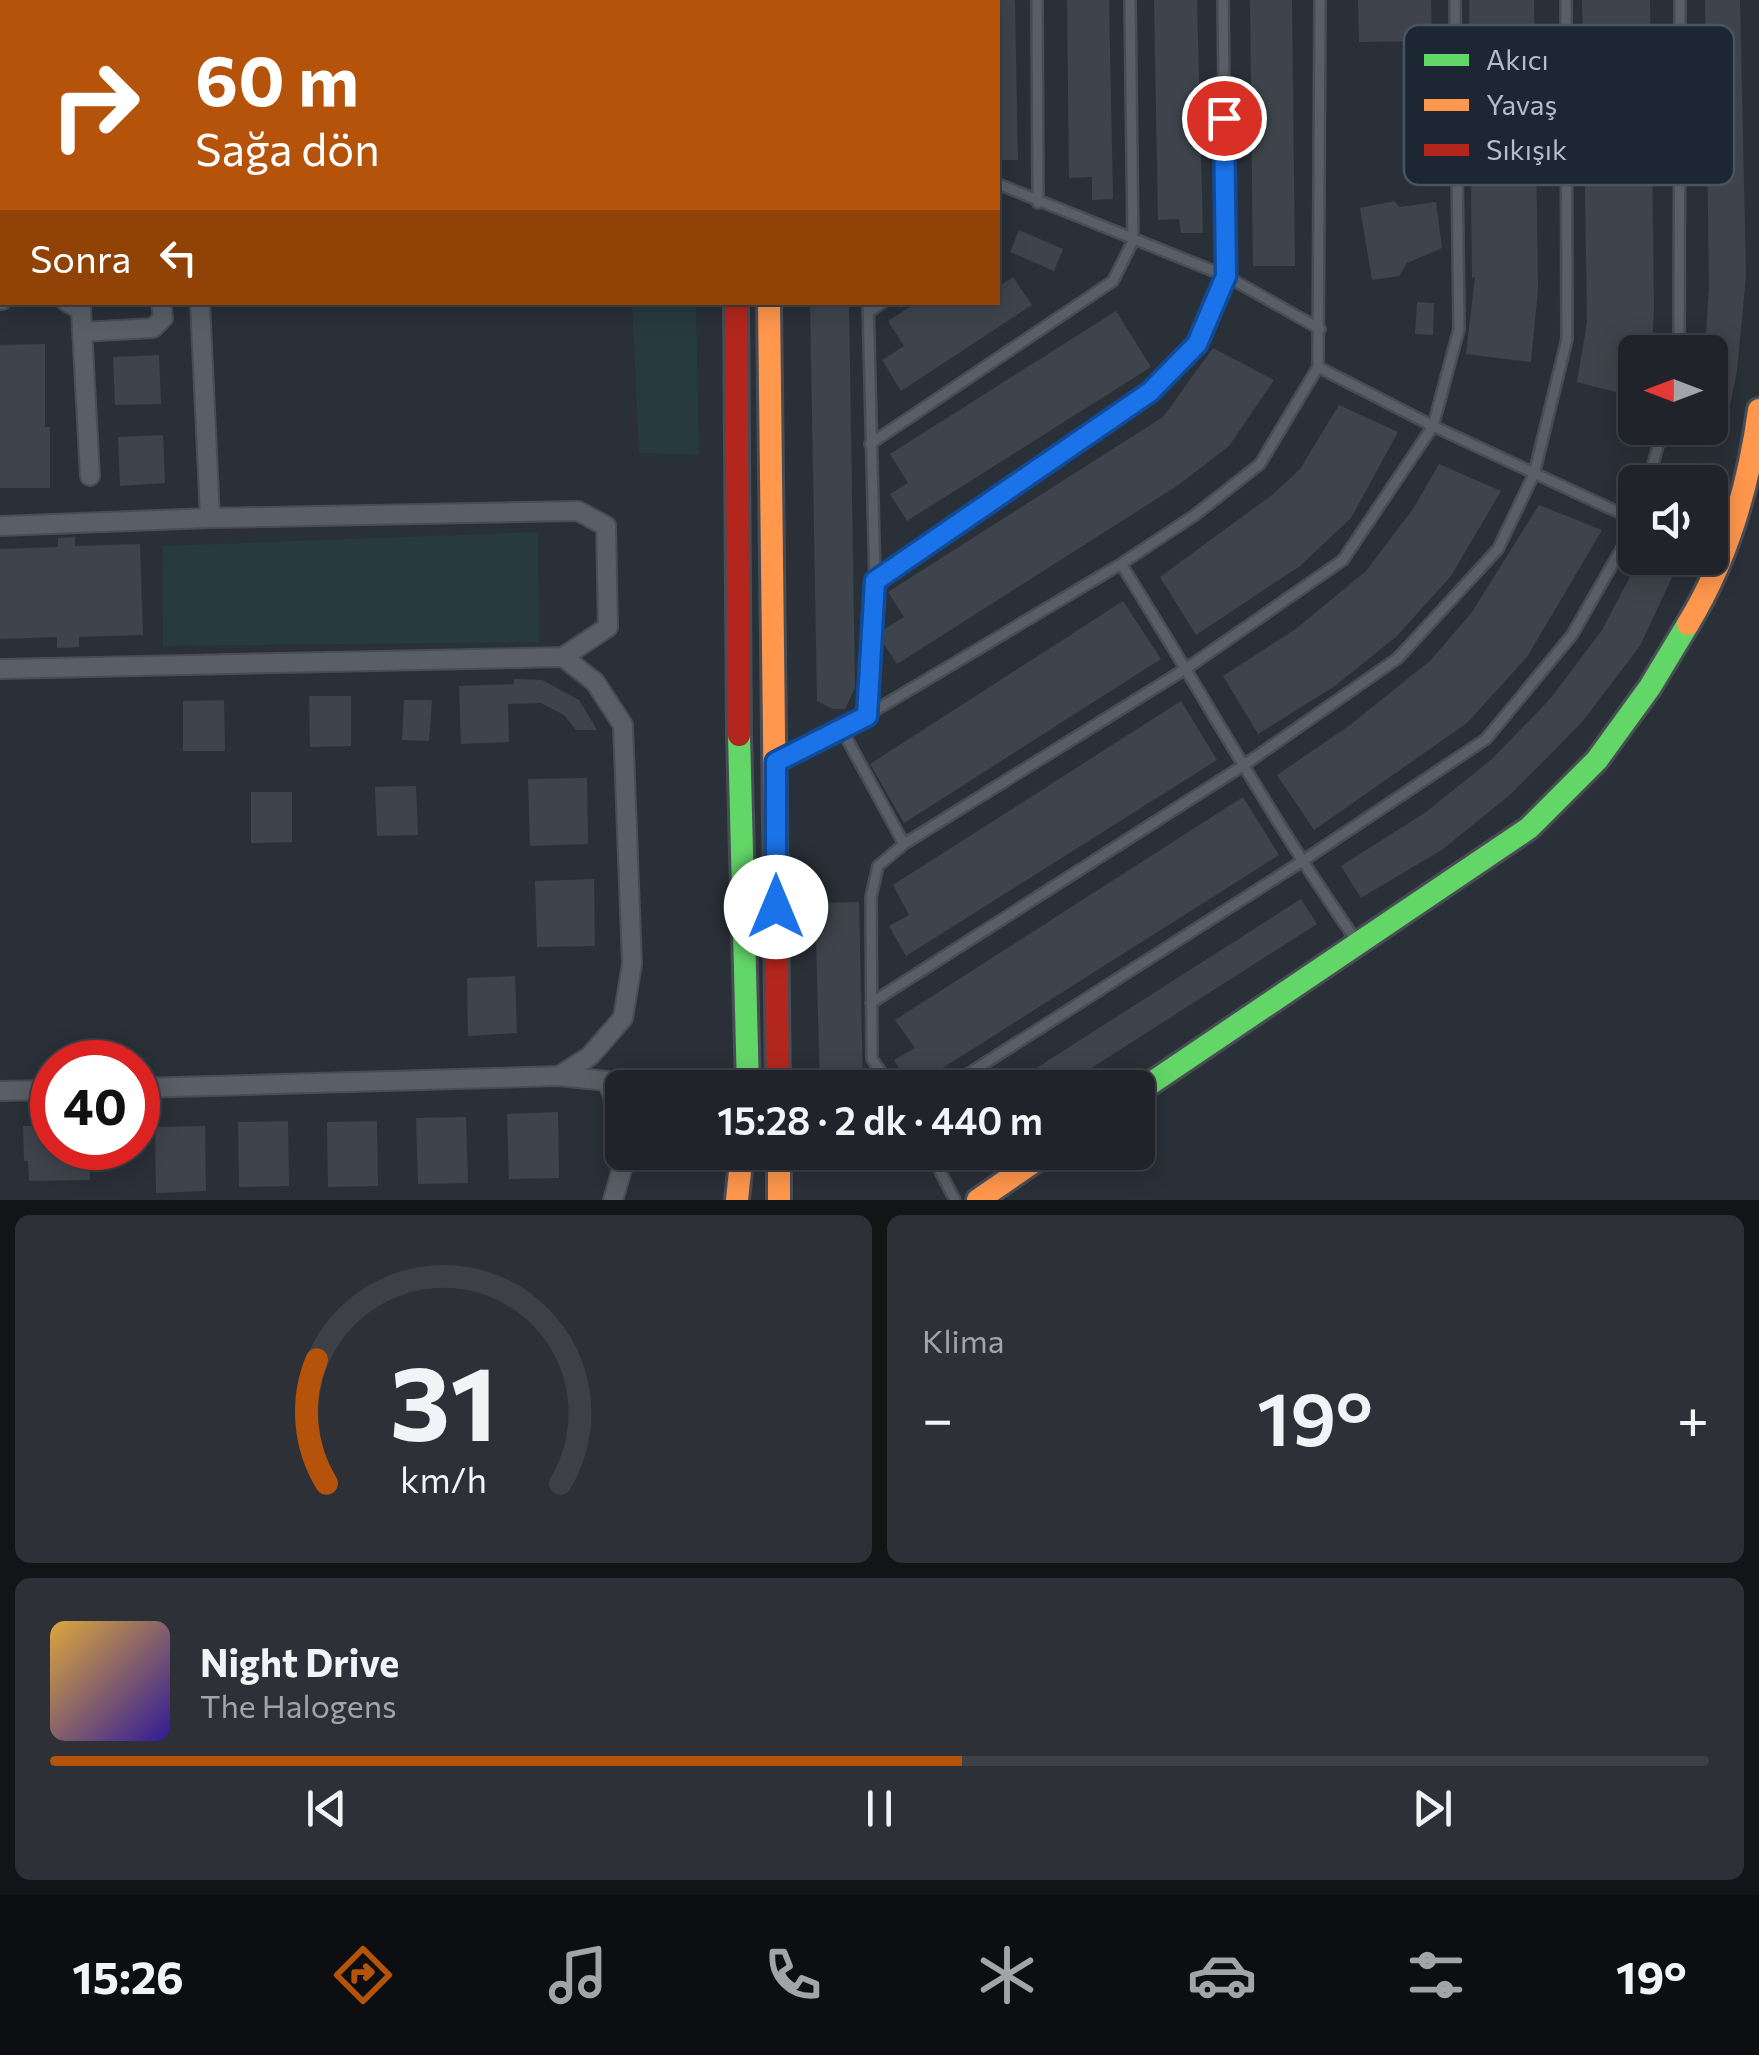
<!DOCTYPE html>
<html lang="tr">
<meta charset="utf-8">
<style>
:root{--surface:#20242a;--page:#2d3036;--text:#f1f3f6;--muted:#a2a4a8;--line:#3d4147;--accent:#b45309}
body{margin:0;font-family:Commissioner,sans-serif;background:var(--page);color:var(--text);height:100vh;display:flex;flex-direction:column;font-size:38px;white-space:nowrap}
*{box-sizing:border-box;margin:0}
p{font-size:32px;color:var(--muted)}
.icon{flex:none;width:55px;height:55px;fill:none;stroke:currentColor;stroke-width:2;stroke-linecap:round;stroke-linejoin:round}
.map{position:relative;height:1200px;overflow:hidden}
.drawer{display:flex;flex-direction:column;gap:15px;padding:15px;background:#121417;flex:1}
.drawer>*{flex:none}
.banner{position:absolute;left:0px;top:0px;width:1000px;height:305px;box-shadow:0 5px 25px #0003,0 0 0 2px var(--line);background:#b45309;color:#fff;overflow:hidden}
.needle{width:65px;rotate:270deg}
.fabs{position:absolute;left:1618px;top:335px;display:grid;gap:20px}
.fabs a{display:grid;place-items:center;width:110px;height:110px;border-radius:15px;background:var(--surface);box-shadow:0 5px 25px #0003,0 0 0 2px var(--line);font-size:50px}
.speed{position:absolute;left:30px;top:1040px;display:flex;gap:20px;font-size:50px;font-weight:700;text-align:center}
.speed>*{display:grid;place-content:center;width:130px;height:130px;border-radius:50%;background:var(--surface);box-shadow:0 5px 25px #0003,0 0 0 2px var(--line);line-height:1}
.speed .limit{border:15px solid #d22;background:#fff;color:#111}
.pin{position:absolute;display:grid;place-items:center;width:85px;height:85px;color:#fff;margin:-42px;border:5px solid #fff;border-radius:50%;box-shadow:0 2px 10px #0007}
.me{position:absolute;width:110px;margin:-55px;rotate:0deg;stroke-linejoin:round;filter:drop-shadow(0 0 8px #0008)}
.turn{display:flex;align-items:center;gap:35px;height:210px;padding:0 30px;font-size:45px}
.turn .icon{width:130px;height:130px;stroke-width:2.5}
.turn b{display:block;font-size:70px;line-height:85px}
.then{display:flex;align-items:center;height:95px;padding:0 30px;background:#0003;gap:20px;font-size:38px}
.big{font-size:75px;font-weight:600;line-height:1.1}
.drawer .card{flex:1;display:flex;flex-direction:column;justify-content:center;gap:15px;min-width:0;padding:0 35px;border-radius:15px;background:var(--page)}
.drawer .dial{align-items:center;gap:0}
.dial svg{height:260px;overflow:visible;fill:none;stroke:var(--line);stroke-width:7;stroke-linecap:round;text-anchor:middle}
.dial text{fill:var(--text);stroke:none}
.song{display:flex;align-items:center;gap:30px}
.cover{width:120px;height:120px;border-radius:15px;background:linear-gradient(135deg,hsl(40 70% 55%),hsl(250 70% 35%))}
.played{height:10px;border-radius:5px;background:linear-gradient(90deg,var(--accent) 55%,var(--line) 55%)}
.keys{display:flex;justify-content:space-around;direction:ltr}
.heat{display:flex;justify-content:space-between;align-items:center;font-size:55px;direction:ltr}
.drawer .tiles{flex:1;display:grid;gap:15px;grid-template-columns:1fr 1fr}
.card:last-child{grid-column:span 2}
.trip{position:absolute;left:605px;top:1070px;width:550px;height:100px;border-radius:15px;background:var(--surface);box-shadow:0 5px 25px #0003,0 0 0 2px var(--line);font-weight:600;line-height:100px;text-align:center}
.dock{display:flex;height:160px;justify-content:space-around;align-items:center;background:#0d0e11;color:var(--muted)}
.dock .icon{width:70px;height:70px}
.dock .selected{color:var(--accent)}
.dock b{font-size:45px;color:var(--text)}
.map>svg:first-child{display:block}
.green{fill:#273a3e}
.building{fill:#3f444c}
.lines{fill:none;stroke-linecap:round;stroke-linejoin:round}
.lane-casing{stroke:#484c55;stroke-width:14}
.street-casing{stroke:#484c55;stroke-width:22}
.fast-casing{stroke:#484c55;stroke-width:28}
.slow-casing{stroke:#484c55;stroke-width:28}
.jam-casing{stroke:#484c55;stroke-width:28}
.lane{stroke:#5a5e66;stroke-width:9}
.street{stroke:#5a5e66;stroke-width:18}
.fast{stroke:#63d668;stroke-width:22}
.slow{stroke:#ff974d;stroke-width:22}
.jam{stroke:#b3261e;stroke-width:22}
.route-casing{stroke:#114b97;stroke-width:25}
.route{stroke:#1a73e8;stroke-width:18}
.key{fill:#1d2633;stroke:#4a5360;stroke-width:2.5}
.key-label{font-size:28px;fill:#b4bcc9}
</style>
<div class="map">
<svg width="1759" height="1200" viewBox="0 0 1759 1200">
<rect width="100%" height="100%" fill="#2a3038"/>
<!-- green -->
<path class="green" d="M 632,303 L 696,303 L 699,455 L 639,453 Z
M 538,532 L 539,642 L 163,646 L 162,546 Z"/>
<!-- building -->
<path class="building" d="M 998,0 L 1015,0 L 1018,160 L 998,160 Z
M 1067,0 L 1109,0 L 1113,199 L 1092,200 L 1092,177 L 1069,178 Z
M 1154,0 L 1197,0 L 1203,233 L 1181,233 L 1179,219 L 1158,220 Z
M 1250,0 L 1292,0 L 1295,266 L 1253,266 Z
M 1358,0 L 1431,0 L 1432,41 L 1359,42 Z
M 1469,0 L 1534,0 L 1538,289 L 1531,362 L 1466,354 L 1475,277 L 1472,278 Z
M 1582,0 L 1650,0 L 1654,307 L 1652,352 L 1635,352 L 1635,397 L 1577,382 L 1587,322 Z
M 1705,0 L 1740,0 L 1746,276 L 1737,371 L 1722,443 L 1673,434 L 1673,428 L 1710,428 L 1710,352 L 1705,352 L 1709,284 Z
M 1394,201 L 1399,207 L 1436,202 L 1442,248 L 1407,263 L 1399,276 L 1372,280 L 1360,208 Z
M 1019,230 L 1063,249 L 1054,271 L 1010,252 Z
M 1013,277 L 1032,305 L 901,391 L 882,360 L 904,346 L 888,321 L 917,302 L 998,302 L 998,287 Z
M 810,302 L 849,302 L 855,688 L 845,709 L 833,709 L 817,701 Z
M 1417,302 L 1434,303 L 1433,335 L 1415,334 Z
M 1116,311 L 1151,367 L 907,521 L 890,494 L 908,483 L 890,454 Z
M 45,344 L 45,427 L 50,427 L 50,488 L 0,488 L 0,345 Z
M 1213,348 L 1274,380 L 1229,446 L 1177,486 L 897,664 L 880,638 L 880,632 L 904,617 L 888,592 L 1163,417 Z
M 159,355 L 161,404 L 115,405 L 113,357 Z
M 1339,405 L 1398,432 L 1351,518 L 1300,566 L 1196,635 L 1160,577 L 1272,495 L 1300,469 Z
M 163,435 L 165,483 L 120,486 L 118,437 Z
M 1439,464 L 1501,491 L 1451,576 L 1397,636 L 1335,686 L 1258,734 L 1223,676 L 1297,628 L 1366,571 L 1413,509 Z
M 1539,505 L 1602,530 L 1527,657 L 1467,723 L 1314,830 L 1277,775 L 1350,725 L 1431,660 L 1472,612 Z
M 75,537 L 75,546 L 140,544 L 143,635 L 79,637 L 79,647 L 57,648 L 57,637 L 0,639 L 0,549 L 58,547 L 58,538 Z
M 1640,558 L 1681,558 L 1640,646 L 1582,722 L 1511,794 L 1443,849 L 1361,898 L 1341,866 L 1426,812 L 1492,759 L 1551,698 L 1602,630 Z
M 1123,601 L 1161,659 L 904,823 L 870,764 Z
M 514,679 L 542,680 L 579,700 L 597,730 L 576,730 L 564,715 L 541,703 L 508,704 L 509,742 L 461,744 L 459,686 L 514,684 Z
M 309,696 L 351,696 L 351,746 L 310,747 Z
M 224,700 L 225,751 L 183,751 L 183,701 Z
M 404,700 L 432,700 L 429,741 L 402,740 Z
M 1181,701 L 1217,760 L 906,956 L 889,926 L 909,915 L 893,885 Z
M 587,778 L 588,844 L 530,846 L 528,779 Z
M 416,786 L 418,835 L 377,836 L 375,787 Z
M 251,792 L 292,792 L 292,842 L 251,843 Z
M 1243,797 L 1279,855 L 911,1088 L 894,1060 L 915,1048 L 895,1020 Z
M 594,879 L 595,946 L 537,947 L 535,881 Z
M 1301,899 L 1317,924 L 1060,1088 L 1005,1088 Z
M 859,902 L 863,1088 L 820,1088 L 815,903 Z
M 515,976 L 517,1033 L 468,1036 L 467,978 Z
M 558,1112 L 559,1178 L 509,1179 L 507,1114 Z
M 466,1117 L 468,1183 L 418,1184 L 416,1118 Z
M 288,1121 L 289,1186 L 239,1187 L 238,1122 Z
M 377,1121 L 378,1186 L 328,1187 L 327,1122 Z
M 23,1126 L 46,1126 L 46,1130 L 52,1129 L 52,1148 L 96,1148 L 97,1163 L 90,1163 L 90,1180 L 29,1181 L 28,1161 L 24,1161 Z
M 205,1126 L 206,1191 L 156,1193 L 155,1127 Z"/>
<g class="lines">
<defs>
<path id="lane" d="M 856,0 L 856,2
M 944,0 L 945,2
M 1037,0 L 1038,203
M 998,184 L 1226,276 L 1320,329
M 868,313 L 883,302
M 1679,352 L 1680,0
M 1318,367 L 1433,426 L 1635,520
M 870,444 L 1113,281 L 1133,241 L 1130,0
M 1648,482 L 1663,428
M 1121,564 C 1201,690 1272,821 1358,943
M 875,581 L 1150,393 L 1197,345 L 1226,276 L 1223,0
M 867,716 L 875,581 L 868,302
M 842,730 L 904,844 L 878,866 L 871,897 L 872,1059 L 892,1088
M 778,761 L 842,730 L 1121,564 L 1195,515 L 1260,464 L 1318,367 L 1320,0
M 904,844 L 1187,668 L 1343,560 L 1433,426 L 1459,329 L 1455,0
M 871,1003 L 1244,765 L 1398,658 L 1498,549 L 1534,474 L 1567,339 L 1566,0
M 946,1088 L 1301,862 L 1486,739 L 1572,635 L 1635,525
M 930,1152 L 955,1200"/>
<path id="street" d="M 70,2 L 71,0
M 196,2 L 197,0
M 314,2 L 315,0
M 0,152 L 2,147
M 0,300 L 2,300
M 67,302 L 81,310 L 90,476
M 82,332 L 153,328 L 163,318 L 161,302
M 0,526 L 210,518 L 200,302
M 0,669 L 563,657 L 608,627 L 606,526 L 578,511 L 210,518
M 559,1076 L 590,1056 L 623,1018 L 632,964 L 623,725 L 595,682 L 563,657
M 138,1088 L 559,1076 L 607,1081 L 622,1119
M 0,1091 L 52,1090
M 613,1200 L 627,1152"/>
<path id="fast" d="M 762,0 L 762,2
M 739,735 L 748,1088
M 1138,1092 L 1529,828 L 1597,760 L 1650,687 L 1688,624"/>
<path id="slow" d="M 729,0 L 729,2
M 769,302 L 775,820
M 1688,624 C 1727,560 1749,484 1759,410
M 779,1152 L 779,1200
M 737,1200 L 742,1152
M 978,1200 L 1048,1152"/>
<path id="jam" d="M 736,302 L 739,735
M 775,820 L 778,1088"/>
</defs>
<!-- lane casing -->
<use href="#lane" class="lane-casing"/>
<!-- street casing -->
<use href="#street" class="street-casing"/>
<!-- fast casing -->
<use href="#fast" class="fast-casing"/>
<!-- slow casing -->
<use href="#slow" class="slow-casing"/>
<!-- jam casing -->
<use href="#jam" class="jam-casing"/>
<!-- lane -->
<use href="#lane" class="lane"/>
<!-- street -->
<use href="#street" class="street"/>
<!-- fast -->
<use href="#fast" class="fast"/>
<!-- slow -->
<use href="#slow" class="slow"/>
<!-- jam -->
<use href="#jam" class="jam"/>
</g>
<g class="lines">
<defs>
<path id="route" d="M 776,907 L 776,762 L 867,716 L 875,581 L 1150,392 L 1197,344 L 1226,276 L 1224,118"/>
</defs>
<!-- route casing -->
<use href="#route" class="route-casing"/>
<!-- route -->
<use href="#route" class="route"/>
</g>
<!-- legend -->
<rect x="1404" y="25" width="330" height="160" rx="15" class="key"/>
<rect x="1424" y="54" width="45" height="12" fill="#63d668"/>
<rect x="1424" y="99" width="45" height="12" fill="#ff974d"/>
<rect x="1424" y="144" width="45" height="12" fill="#b3261e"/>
<g class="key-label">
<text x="1486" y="70">Akıcı</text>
<text x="1486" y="115">Yavaş</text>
<text x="1486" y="160">Sıkışık</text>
</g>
</svg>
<div class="fabs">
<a><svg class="needle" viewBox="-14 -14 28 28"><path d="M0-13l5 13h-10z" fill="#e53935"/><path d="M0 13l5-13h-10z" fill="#a2a4a8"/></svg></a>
<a><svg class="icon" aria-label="sound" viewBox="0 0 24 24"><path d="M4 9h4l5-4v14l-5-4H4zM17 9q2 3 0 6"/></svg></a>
</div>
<div class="speed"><div class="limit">40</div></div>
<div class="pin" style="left:1224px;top:118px;background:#d93025"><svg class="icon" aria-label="arrive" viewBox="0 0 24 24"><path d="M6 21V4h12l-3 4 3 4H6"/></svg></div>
<svg class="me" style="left:776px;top:907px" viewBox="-20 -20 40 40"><circle r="19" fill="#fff"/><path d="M0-13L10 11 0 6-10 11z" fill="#1a73e8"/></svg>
<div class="trip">15:28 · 2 dk · 440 m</div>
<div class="banner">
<div class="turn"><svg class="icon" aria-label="right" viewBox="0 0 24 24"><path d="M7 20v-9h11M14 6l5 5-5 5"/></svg><div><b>60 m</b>Sağa dön</div></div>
<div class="then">Sonra<svg class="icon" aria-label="left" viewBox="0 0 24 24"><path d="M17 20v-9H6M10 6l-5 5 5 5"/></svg></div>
</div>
</div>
<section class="drawer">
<div class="tiles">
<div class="card dial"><svg viewBox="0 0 100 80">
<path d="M14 69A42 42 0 1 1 86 69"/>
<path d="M14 69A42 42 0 0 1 11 31" stroke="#b45309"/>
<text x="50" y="56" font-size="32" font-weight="700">31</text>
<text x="50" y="72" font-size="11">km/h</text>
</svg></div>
<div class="card"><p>Klima</p>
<div class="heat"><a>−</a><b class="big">19°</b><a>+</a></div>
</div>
<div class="card">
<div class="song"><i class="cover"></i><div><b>Night Drive</b><p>The Halogens</p></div></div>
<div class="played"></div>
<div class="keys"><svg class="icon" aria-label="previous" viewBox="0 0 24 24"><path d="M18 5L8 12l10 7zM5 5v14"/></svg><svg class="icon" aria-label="pause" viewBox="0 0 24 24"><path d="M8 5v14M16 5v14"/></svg><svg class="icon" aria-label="next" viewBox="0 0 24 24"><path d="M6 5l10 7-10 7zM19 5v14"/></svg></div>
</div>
</div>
</section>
<nav class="dock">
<b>15:26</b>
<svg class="icon selected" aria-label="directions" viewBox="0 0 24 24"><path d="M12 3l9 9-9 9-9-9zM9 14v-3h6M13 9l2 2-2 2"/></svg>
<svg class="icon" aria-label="music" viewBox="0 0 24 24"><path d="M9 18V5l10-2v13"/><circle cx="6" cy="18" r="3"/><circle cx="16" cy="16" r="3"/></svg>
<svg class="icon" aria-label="phone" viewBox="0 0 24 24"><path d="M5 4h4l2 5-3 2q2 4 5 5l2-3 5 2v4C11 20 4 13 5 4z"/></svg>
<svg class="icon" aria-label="climate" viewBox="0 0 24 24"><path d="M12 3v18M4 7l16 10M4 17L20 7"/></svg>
<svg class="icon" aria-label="car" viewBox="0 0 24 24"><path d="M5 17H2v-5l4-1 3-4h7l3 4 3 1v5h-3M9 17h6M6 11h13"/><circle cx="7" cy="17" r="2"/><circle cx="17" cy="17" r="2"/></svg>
<svg class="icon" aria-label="filters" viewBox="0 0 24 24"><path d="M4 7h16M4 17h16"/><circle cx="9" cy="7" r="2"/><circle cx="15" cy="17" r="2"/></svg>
<b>19°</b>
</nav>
